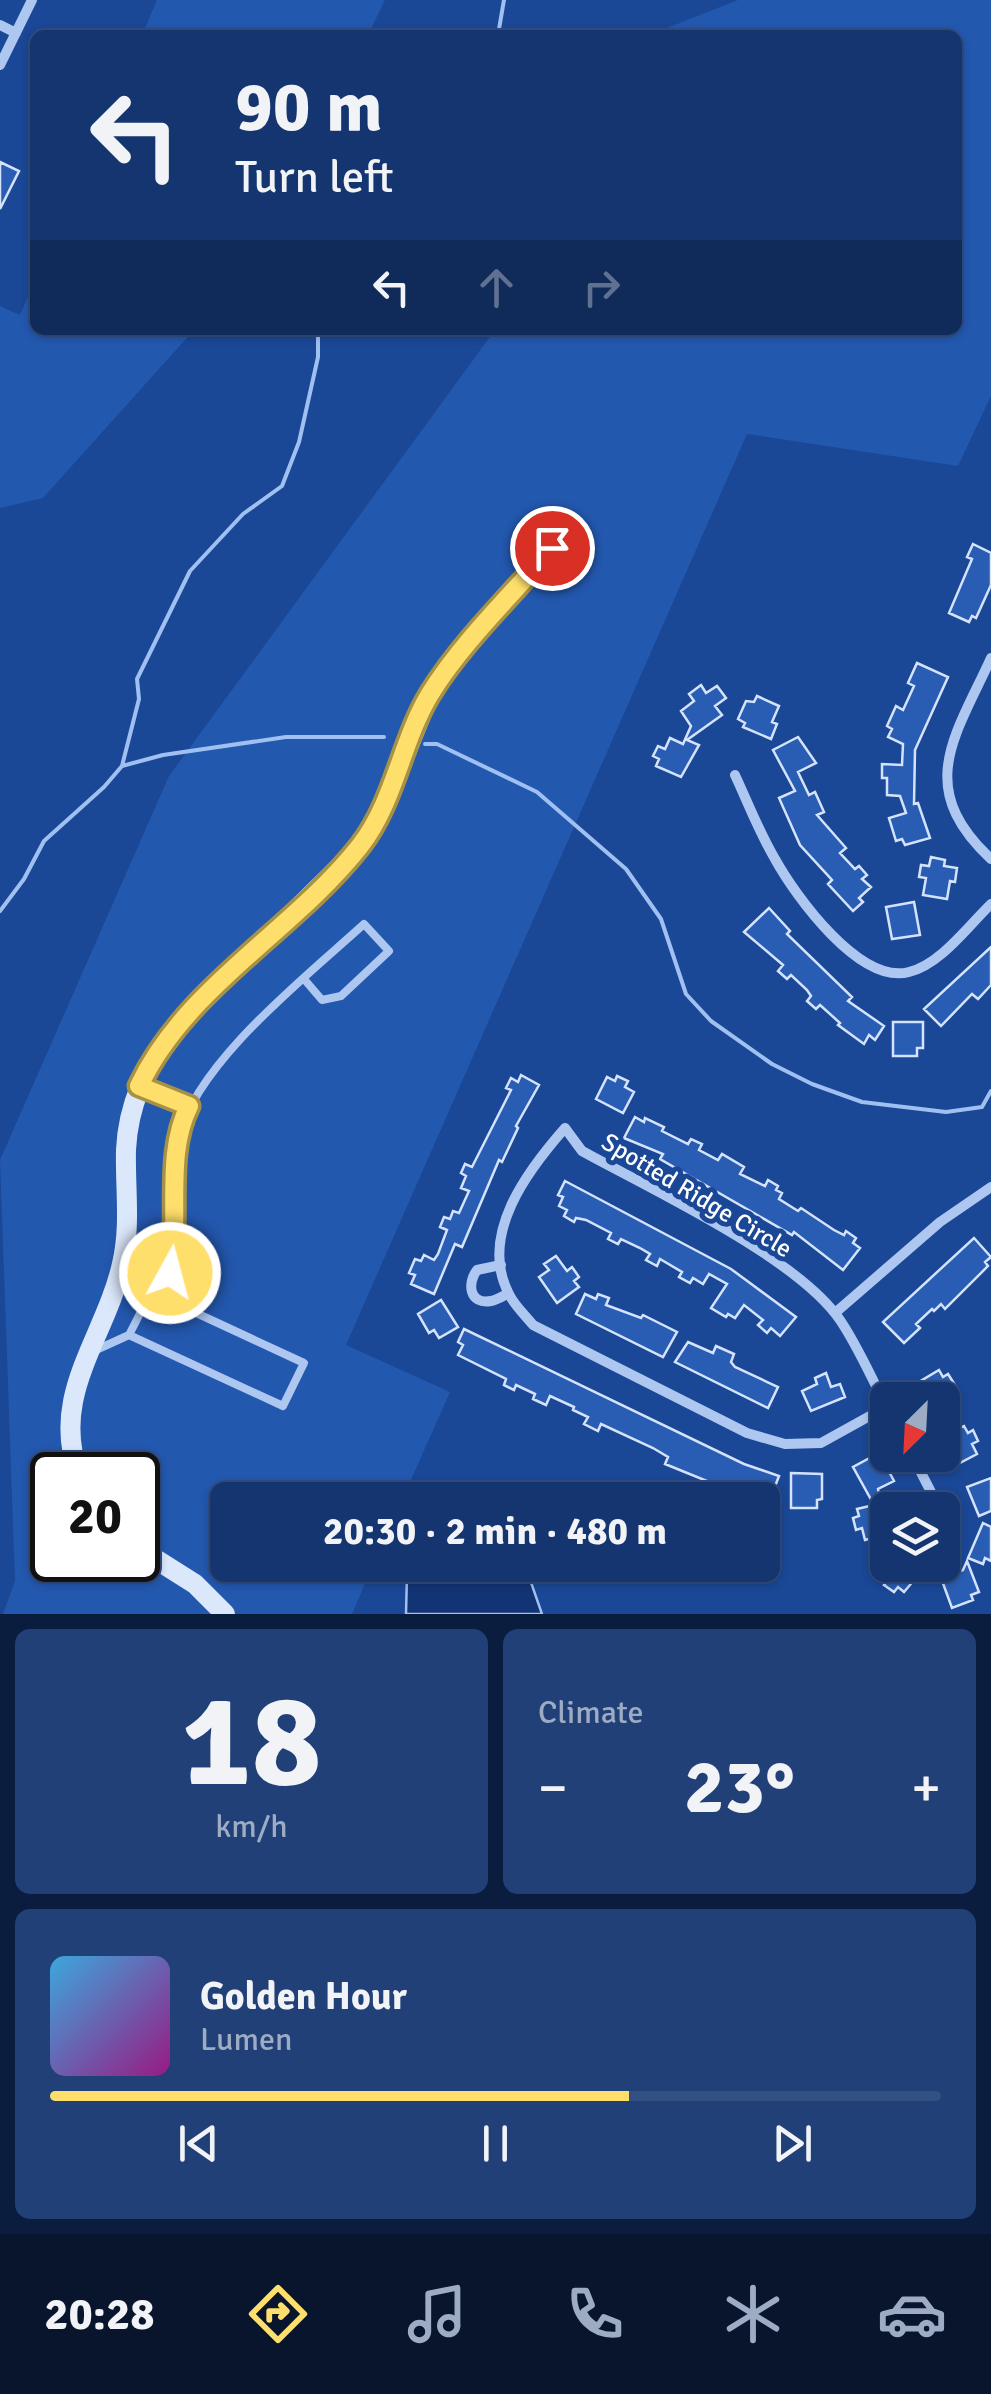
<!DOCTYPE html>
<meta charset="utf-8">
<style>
:root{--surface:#143570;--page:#214078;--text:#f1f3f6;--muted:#9dabc3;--line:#335083;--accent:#ffdf6c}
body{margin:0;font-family:Signika,sans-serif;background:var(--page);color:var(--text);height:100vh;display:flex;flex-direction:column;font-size:38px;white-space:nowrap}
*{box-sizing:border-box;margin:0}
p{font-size:32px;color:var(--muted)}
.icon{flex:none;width:55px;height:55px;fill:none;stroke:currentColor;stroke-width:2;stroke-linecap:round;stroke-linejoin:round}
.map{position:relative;height:1614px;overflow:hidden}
.sheet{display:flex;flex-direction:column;gap:15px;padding:15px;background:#0b1d3e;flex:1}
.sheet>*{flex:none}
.hud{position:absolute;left:30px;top:30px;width:932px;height:305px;border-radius:15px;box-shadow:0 2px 8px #0004,0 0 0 2px var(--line);background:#143570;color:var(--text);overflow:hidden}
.needle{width:65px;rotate:204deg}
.tools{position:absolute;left:870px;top:1382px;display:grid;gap:20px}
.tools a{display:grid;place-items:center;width:90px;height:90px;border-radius:15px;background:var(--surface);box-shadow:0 2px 8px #0004,0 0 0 2px var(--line);font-size:50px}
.speed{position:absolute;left:30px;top:1452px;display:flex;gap:20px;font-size:50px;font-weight:700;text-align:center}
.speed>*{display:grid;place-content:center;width:130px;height:130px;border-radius:50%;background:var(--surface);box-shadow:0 2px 8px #0004,0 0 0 2px var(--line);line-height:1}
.speed .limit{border:5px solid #111;border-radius:15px;background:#fff;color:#111}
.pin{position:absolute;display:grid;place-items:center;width:85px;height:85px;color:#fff;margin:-42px;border:5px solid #fff;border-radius:50%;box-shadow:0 2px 10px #0007}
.me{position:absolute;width:110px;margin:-55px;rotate:7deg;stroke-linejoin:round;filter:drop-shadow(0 0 8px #0008)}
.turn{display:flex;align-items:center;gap:35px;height:210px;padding:0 40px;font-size:45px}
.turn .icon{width:130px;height:130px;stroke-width:2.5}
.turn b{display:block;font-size:70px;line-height:85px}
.lanes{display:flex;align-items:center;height:95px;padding:0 40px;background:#0003;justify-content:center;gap:50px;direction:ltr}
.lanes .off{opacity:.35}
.big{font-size:75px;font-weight:700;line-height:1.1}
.sheet .card{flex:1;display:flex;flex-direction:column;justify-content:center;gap:15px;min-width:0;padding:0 35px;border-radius:15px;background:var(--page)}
.sheet .dial{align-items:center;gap:0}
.dial b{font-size:130px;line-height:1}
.song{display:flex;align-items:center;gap:30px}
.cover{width:120px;height:120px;border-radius:15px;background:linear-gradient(135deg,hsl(200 70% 55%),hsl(310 70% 35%))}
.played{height:10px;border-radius:5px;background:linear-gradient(90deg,var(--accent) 65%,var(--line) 65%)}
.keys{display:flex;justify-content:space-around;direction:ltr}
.heat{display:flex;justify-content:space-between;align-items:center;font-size:55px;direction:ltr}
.sheet .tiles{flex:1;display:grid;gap:15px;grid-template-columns:1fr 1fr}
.card:last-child{grid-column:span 2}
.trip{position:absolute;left:210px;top:1482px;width:570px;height:100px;border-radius:15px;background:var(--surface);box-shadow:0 2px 8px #0004,0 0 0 2px var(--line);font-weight:700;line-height:100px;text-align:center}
.dock{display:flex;height:160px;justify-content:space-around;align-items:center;background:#08152d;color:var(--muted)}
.dock .icon{width:70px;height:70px}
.dock .current{color:var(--accent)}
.dock b{font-size:45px;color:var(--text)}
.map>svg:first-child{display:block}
.green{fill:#2358af;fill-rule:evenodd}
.water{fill:#123474;stroke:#a0c0f2;stroke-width:2.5}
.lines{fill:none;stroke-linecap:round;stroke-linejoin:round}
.stream{stroke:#a0c0f2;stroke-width:4}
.building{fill:#295db4;stroke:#d4e3fb;stroke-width:2.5}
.lane{stroke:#adc7f0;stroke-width:8}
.street{stroke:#adc7f0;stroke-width:10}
.secondary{stroke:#dbe7fb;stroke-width:20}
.route-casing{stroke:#a69146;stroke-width:25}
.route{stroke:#ffdf6c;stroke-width:18}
.labels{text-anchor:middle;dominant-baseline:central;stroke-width:10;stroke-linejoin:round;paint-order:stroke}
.street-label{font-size:25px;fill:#fff;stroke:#1a4796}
</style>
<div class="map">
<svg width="991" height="1614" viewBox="0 0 991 1614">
<rect width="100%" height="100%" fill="#1a4796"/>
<!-- green -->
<path class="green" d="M 157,0 L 385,0 L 368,35 L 142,35 Z
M 738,0 L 991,0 L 991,396 L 958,466 L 747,434 L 346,1345 L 450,1392 L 402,1500 L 228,1500 L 228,1565 L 373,1565 L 352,1614 L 3,1614 L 15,1581 L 0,1160 L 169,776 L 495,330 L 958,330 L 958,35 L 649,35 ZM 52,1475 L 138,1475 L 138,1560 L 52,1560 Z
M 35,280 L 35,330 L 194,330 L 43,498 L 0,508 L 0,306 L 20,315 Z"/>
<!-- water -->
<path class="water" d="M 414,1565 L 525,1565 L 542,1614 L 406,1614 L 407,1574 Z"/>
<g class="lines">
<!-- stream -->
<path class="stream" d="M 498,35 L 504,0
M 425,744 L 437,744 L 537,792 L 626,869 L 661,919 L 686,994 L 711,1021 L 772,1064 L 812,1084 L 862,1102 L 946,1112 L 982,1107 L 991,1091
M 122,766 L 163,755 L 286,737 L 384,737
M 0,911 L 24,879 L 44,841 L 104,787 L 122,766 L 139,699 L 137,679 L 190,571 L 243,514 L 282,486 L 299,442 L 318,357 L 318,330"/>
</g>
<!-- building -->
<path class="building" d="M 0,162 L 19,171 L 0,209 Z
M 973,544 L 991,553 L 991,585 L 976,618 L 972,616 L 969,622 L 949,613 L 972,559 L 967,557 Z
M 917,663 L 948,677 L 915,750 L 914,804 L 918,803 L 930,838 L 905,845 L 902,839 L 896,841 L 889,818 L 906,813 L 900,796 L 887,795 L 887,778 L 882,778 L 882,764 L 902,765 L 903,744 L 888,737 L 892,729 L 887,726 L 896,706 L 903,710 L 914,686 L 908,683 Z
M 701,685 L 706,693 L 717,686 L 726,698 L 715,706 L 722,715 L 687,740 L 699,745 L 681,777 L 656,766 L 659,759 L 653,756 L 658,746 L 665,749 L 670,738 L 683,744 L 691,726 L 681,711 L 694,701 L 689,694 Z
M 757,696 L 779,706 L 772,722 L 777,724 L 771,739 L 743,727 L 745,723 L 738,719 L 746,701 L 754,702 Z
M 798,737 L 816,763 L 798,772 L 809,795 L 815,792 L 824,812 L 817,815 L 846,848 L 840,853 L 855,869 L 859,866 L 867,875 L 862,879 L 871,887 L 859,898 L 863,902 L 853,911 L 828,884 L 832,880 L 800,845 L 779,798 L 795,791 L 773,750 Z
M 931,857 L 945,860 L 944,866 L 957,868 L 955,882 L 950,881 L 947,899 L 923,895 L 926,878 L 919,877 L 921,865 L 929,866 Z
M 914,902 L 920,935 L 892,939 L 886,907 Z
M 769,908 L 790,931 L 787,934 L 852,997 L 848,1001 L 884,1026 L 875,1040 L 869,1035 L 864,1044 L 838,1025 L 840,1023 L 820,1005 L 816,1009 L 807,1001 L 811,996 L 807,990 L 791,975 L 787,979 L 778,971 L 783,965 L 744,932 Z
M 991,947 L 991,985 L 978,999 L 972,994 L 941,1026 L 924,1009 Z
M 893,1022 L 923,1022 L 923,1048 L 917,1048 L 917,1056 L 893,1056 Z
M 521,1075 L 539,1085 L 516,1126 L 518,1128 L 502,1162 L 499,1160 L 462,1247 L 455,1244 L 434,1294 L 411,1284 L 415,1275 L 409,1273 L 415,1259 L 421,1261 L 424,1255 L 434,1260 L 438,1254 L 447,1230 L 440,1227 L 444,1217 L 450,1219 L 453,1211 L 459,1213 L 469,1191 L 461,1188 L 466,1176 L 461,1173 L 465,1164 L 472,1167 L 511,1090 L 506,1088 L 511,1078 L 518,1082 Z
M 617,1076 L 628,1081 L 625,1087 L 634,1092 L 623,1113 L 596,1099 L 607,1077 L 615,1081 Z
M 635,1117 L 644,1122 L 645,1118 L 664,1127 L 662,1131 L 688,1144 L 691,1139 L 702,1144 L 699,1150 L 718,1160 L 722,1154 L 744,1167 L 740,1174 L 765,1186 L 768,1180 L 778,1186 L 776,1190 L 782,1193 L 779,1199 L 798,1211 L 801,1208 L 834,1230 L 844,1235 L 846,1231 L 856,1238 L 853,1243 L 860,1248 L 843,1270 L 794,1232 L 792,1235 L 660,1159 L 663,1154 L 624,1138 Z
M 565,1181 L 731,1269 L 796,1317 L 780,1336 L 771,1328 L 767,1333 L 758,1325 L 763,1320 L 744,1305 L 735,1318 L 728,1314 L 726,1317 L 711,1308 L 727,1284 L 709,1274 L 703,1284 L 693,1278 L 690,1283 L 679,1277 L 682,1272 L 660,1259 L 657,1266 L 646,1260 L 650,1254 L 640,1248 L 621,1239 L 618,1244 L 608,1239 L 611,1233 L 586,1220 L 576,1218 L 574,1222 L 564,1216 L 567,1210 L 559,1206 L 563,1197 L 558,1195 Z
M 974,1238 L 991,1257 L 985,1262 L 988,1266 L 945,1309 L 941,1304 L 934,1311 L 932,1309 L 916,1324 L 920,1328 L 904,1343 L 883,1322 Z
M 556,1256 L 567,1271 L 572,1267 L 579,1277 L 574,1281 L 579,1287 L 557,1303 L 539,1277 L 549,1270 L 544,1264 Z
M 585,1294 L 596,1299 L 598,1294 L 609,1298 L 606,1305 L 641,1318 L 643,1315 L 677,1332 L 663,1357 L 576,1314 Z
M 441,1300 L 458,1327 L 439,1338 L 434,1330 L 429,1333 L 418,1314 Z
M 464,1329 L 744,1464 L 779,1476 L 774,1489 L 769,1488 L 765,1501 L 754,1497 L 753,1500 L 732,1500 L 734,1492 L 665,1464 L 668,1457 L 653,1448 L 601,1424 L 598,1431 L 584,1424 L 588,1417 L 573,1410 L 574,1407 L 550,1396 L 546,1405 L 533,1399 L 535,1394 L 516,1385 L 514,1390 L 504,1385 L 506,1379 L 458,1355 L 463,1345 L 458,1342 Z
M 688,1342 L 713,1353 L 716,1346 L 734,1354 L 731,1362 L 735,1367 L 778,1387 L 768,1408 L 675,1362 Z
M 939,1370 L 943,1377 L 948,1374 L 955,1385 L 948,1388 L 956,1400 L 924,1400 L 918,1391 L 923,1388 L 919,1382 Z
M 826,1373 L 831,1387 L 840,1384 L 845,1397 L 811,1411 L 802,1391 L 817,1384 L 815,1378 Z
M 964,1426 L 968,1433 L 973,1430 L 978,1441 L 972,1444 L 977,1454 L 954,1466 L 942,1436 Z
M 879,1453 L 894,1481 L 878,1489 L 888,1534 L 865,1540 L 862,1528 L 856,1530 L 853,1518 L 859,1516 L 857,1509 L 874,1505 L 853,1467 Z
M 791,1473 L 822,1474 L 822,1499 L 817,1500 L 817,1508 L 791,1508 Z
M 991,1478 L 991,1511 L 979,1516 L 967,1487 Z
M 983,1523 L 991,1527 L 991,1561 L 985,1558 L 983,1564 L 968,1558 Z
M 967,1561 L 979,1592 L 971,1595 L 973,1600 L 952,1608 L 941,1578 L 963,1570 Z
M 886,1565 L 913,1565 L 921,1572 L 904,1592 L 898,1587 L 894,1592 L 884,1585 L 889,1579 L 880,1572 Z"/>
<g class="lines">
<!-- lane -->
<path class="lane" d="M 142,1088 L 189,1106
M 164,1298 C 168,1281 173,1263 175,1245 C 178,1210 171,1171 179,1137 C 196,1063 308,975 364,924 L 389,951 L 341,996 L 322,1000 L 304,979
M 96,1350 L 129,1335 L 283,1406 L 304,1363 L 151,1292 L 129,1335"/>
<!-- street -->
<path class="street" d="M 0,25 L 16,33
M 0,65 L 32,0
M 991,658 C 955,737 914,787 991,859
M 735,775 C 748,803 759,832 775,859 C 796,897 860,985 909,972 C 941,964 968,926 991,904
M 501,1265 L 477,1270 C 467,1283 469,1305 491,1301 C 497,1300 502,1296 508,1294
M 835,1313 L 940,1222 L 991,1187
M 886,1407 L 821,1443 L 785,1444 L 747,1433 L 533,1325 C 525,1315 514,1305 509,1294 C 478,1235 528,1170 565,1128 L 582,1151 C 651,1189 797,1257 840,1320 C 859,1348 872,1380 888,1409
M 912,1455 L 931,1492 L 932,1510"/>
<!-- secondary -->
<path class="secondary" d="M 79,1475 C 49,1395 105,1339 122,1264 C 131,1226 125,1188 126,1150 C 128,1104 146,1068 172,1031 L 355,852 L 385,805 L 428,698 L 445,671 L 552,548
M 138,1548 L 195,1584 L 225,1614"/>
</g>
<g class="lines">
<defs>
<path id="route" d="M 170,1273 C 181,1219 164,1156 189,1106 L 139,1086 C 186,987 293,931 360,846 C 395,801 401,742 430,694 C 463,641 512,595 552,548"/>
</defs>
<!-- route casing -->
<use href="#route" class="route-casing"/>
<!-- route -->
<use href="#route" class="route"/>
</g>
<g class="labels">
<!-- street labels -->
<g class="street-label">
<text transform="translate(697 1195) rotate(31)">Spotted Ridge Circle</text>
</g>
</g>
</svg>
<div class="tools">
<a><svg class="needle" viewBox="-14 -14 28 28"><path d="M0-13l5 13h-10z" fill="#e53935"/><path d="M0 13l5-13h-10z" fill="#9dabc3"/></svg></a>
<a><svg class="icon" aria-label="layers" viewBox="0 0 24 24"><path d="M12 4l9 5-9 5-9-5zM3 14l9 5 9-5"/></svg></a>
</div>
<div class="speed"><div class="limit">20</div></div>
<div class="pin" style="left:552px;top:548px;background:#d93025"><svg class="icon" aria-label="arrive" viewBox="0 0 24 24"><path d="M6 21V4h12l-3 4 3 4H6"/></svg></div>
<svg class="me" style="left:170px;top:1273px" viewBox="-20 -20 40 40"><circle r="17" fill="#ffdf6c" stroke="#fff" stroke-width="3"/><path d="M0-11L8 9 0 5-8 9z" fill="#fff"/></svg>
<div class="trip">20:30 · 2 min · 480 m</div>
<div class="hud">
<div class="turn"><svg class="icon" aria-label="left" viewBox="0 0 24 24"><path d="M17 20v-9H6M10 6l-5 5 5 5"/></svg><div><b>90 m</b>Turn left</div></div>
<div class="lanes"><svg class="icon" aria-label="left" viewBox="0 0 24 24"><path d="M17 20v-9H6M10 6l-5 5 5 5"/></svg><svg class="icon off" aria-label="ahead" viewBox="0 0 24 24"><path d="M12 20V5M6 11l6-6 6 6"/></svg><svg class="icon off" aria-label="right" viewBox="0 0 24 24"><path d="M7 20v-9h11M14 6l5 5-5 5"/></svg></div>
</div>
</div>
<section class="sheet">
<div class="tiles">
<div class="card dial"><b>18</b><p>km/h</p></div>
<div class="card"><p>Climate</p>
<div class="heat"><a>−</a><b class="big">23°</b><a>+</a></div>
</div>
<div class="card">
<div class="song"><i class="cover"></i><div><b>Golden Hour</b><p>Lumen</p></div></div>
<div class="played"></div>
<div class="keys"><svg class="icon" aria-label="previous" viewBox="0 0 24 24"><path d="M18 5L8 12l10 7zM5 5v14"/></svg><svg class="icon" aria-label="pause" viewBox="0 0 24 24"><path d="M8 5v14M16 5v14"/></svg><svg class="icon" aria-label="next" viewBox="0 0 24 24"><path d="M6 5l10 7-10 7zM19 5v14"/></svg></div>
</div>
</div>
</section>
<nav class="dock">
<b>20:28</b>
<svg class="icon current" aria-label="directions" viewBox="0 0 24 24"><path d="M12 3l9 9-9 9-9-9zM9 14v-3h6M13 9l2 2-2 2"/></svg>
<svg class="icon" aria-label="music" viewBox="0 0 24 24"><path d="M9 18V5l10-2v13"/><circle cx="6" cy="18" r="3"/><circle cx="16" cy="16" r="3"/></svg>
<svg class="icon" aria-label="phone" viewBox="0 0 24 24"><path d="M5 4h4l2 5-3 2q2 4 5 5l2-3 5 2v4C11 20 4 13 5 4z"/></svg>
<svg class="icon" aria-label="climate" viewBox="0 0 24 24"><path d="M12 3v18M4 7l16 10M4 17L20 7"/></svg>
<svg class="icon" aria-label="car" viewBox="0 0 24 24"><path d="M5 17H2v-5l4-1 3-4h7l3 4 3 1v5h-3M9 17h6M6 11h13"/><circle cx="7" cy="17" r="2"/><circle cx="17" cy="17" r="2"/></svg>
</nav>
